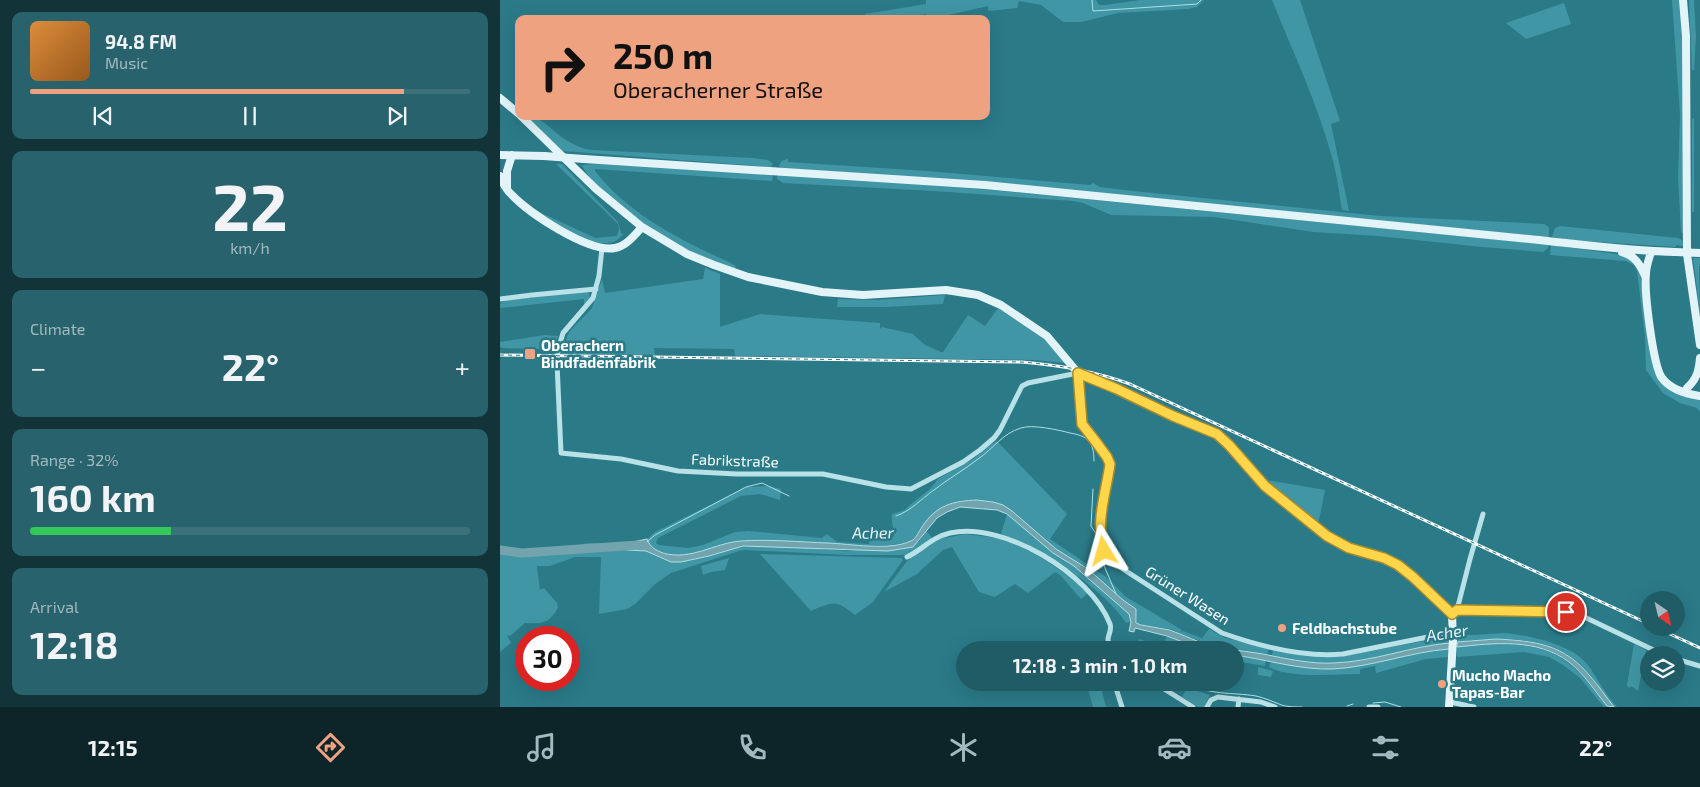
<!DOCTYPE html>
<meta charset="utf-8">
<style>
:root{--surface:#205c66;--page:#28626c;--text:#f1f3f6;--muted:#a2babf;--line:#3d717a;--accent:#eea280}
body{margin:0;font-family:"Exo 2",sans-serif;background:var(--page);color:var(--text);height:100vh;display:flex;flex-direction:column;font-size:19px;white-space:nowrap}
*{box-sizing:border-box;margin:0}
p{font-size:16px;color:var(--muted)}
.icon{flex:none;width:28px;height:28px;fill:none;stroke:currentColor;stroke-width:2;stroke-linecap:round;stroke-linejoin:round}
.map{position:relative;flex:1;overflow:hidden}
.sheet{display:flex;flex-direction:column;gap:12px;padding:12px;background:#123338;width:500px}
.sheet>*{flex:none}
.guide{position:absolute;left:15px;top:15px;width:475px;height:105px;border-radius:10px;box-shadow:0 5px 20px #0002;background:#eea280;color:#111;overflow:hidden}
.needle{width:32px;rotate:145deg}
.controls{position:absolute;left:1140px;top:591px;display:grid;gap:10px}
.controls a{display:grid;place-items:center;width:45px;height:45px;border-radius:50%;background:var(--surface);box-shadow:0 5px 20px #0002;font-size:25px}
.speed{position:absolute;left:15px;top:626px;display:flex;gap:10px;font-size:25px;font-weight:700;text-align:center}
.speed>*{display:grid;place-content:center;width:65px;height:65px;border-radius:50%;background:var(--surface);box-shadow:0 5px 20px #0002;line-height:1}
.speed .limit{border:8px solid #d22;background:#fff;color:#111}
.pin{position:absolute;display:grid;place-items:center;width:42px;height:42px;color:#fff;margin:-21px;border:2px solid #fff;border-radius:50%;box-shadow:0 1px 5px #0007}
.me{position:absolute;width:55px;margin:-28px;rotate:352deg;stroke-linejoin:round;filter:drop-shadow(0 0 4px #0008)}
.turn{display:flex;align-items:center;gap:18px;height:105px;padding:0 15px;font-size:22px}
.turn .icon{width:65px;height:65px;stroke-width:2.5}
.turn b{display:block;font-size:35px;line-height:42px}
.big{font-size:38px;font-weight:700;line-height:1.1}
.sheet .tile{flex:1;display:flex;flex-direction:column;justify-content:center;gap:8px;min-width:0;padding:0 18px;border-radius:10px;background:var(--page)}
.sheet .dial{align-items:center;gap:0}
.dial b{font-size:65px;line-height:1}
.song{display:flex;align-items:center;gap:15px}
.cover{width:60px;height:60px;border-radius:8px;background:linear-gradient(135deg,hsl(30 70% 55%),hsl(30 70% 35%))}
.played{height:5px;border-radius:2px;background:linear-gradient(90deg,var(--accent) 85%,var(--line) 85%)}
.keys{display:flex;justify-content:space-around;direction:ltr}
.heat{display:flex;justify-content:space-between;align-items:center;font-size:28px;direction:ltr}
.charge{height:8px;border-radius:4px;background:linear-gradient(90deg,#34c759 32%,var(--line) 0)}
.trip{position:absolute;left:456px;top:641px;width:288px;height:50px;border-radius:25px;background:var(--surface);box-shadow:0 5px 20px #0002;font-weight:700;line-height:50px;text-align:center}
.tab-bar{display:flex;height:80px;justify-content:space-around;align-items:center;background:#0d2529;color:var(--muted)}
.tab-bar .icon{width:35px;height:35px}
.tab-bar .active{color:var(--accent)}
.tab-bar b{font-size:22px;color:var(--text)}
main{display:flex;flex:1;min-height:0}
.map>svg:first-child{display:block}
.green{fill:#4096a4}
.water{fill:#73a4ad;stroke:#ade0e8}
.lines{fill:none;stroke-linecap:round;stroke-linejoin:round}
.stream{stroke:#ade0e8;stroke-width:1}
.river{stroke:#73a4ad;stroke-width:9}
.street{stroke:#b8e1e8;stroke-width:5}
.secondary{stroke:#e2f4f8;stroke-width:8}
.rail-casing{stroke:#fff;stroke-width:3}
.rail{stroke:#2b7a88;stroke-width:1;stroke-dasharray:4;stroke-linecap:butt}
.secondary-bridge{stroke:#e2f4f8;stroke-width:8}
.route-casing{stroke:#a68a30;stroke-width:12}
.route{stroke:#ffd54a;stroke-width:9}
.poi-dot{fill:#eea280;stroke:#2b7a88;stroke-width:2}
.labels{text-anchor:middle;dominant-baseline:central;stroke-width:5;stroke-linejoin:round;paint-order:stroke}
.poi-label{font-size:15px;font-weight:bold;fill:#fff;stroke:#2b7a88;text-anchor:start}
.street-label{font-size:15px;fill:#fff;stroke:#2b7a88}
.water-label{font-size:16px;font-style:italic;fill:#eaf7f9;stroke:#2b7a88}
</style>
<main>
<section class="sheet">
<div class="tile">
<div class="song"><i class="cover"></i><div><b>94.8 FM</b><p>Music</p></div></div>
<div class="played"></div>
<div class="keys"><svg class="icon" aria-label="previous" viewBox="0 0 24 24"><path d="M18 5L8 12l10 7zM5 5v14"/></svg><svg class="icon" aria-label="pause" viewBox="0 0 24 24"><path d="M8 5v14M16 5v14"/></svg><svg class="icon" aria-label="next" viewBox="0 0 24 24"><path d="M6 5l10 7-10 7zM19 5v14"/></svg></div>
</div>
<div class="tile dial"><b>22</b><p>km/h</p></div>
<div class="tile"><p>Climate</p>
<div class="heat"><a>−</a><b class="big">22°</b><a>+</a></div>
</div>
<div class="tile"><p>Range · 32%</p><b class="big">160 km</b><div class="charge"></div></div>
<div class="tile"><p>Arrival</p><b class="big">12:18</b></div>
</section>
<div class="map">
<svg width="1200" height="707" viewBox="0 0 1200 707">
<rect width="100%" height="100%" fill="#2b7a88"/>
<!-- green -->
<path class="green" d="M 426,0 L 596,0 L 599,5 L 605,5 L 640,0 L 704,0 L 697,7 L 688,9 L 618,13 L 581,22 L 563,22 L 541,5 L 519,1 L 517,8 L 488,11 L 488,6 L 444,16 L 444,19 L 427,19 L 426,14 L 391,19 L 365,19 L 365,14 L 426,4 Z
M 772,0 L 800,0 L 840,121 L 831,124 L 849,211 L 842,210 C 839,193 837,175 832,157 C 817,103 793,52 772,0 Z
M 1172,0 L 1181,0 L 1182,25 L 1184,234 L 1183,234 L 1181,232 L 1178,177 L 1180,115 Z
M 1189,0 L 1194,0 L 1196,37 L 1194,71 L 1192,69 Z
M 1064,3 L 1071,24 L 1026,39 L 1006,23 Z
M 25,116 C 42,116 52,131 66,140 C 74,145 83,149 92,150 L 254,158 L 268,160 L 273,164 L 271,167 L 63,151 Z
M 1193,118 L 1194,118 L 1194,212 L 1192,212 L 1192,119 Z
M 288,159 L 288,162 L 427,171 L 590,185 L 593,183 L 600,187 L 633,191 L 880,216 L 1044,224 L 1049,227 L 1049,237 L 429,178 L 281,168 L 279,166 L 281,161 Z
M 56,164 L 62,164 L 118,222 L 121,233 L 123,234 C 106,261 51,221 33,209 L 95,238 L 117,236 L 119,229 L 118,224 Z
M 96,164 L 271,173 L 273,177 L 272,181 L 95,169 L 95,171 C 128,214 182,241 231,263 L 236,266 L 234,270 C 218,263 201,257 185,249 C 158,235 93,192 82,165 Z
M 279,174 L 492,190 L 1041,244 L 1048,245 L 1048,248 L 1043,252 L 982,247 L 878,236 L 813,232 L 714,217 L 611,215 L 583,203 L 573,201 L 434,191 L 283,183 L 277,179 L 277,176 Z
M 1060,226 L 1178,238 L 1182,240 L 1184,246 L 1176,245 L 1176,247 L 1081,241 L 1052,237 L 1055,228 Z
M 1051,245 L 1124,255 L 1131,257 L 1140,271 L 1150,353 L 1155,372 L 1160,381 L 1200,399 L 1200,412 L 1197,408 L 1180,403 L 1163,393 L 1146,370 L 1145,336 L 1137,271 L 1134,265 L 1126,261 L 1050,255 Z
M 1193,258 L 1200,258 L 1200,266 L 1199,266 L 1200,314 Z
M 205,268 L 220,274 L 220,327 L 260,314 L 380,323 L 380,329 L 382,327 L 413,334 L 425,345 L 441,352 L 443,352 L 468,315 L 485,326 L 498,308 L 511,314 L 547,340 L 566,363 L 532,360 L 235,356 L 234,349 L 154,348 L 155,355 L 61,354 L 69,332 L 92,308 L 102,279 L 105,293 L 203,279 Z
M 86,292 L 89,293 L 90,297 L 84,305 L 84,299 L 0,308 L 0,304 L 5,300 Z
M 445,295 L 443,304 L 387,307 L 337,307 L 338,299 L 377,300 Z
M 45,335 L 58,336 L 55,348 L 42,349 L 3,348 L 0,347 L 0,342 Z
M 497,441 L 567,514 L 550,539 L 606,577 L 626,597 L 682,630 L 681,632 L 683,631 L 702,638 L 709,629 L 725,638 L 769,648 L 767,655 L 718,648 L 698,640 L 686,637 L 671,629 L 641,625 L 637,623 L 636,609 L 623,600 L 588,569 L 556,549 L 493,502 L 477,500 L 459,501 L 427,520 L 414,539 L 410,542 L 390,545 L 366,546 L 328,543 L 239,541 L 201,552 L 176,556 L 157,551 L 149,546 L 147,539 L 155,532 L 247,487 L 268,486 L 281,489 L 280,500 L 260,494 L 241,496 L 158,538 L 156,543 L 159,545 L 188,548 L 203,545 L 235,532 L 248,531 L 322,538 L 327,534 L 337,542 L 369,544 L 370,538 L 389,540 L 394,536 C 394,528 391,522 392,514 L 405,510 L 411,504 L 430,489 L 438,479 L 473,459 L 490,445 Z
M 761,479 L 825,490 L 818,525 L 813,519 L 804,515 Z
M 507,514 L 553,553 L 574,566 L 625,609 L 629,614 L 631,622 L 626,623 C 600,584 543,552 501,534 Z
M 426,530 L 432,538 L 414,552 L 408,555 L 348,555 L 245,550 L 239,551 L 171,573 L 155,584 L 135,604 L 127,609 L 99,614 L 101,557 L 75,557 L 50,566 L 37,566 L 40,590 L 44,588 L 57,603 L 58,607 C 50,624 42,624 25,623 L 10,636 L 7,635 L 11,643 L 0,652 L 0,546 L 22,550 L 62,548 L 88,543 L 128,543 L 128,550 L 146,551 L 171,562 L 181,562 L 209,556 L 243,546 L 306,548 L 348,551 L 419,542 Z
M 466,534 C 477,536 490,536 500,539 C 534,550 563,570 588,593 L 581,599 L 560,575 L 555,572 L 528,593 L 515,584 L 495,597 L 479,592 L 452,547 L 443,550 L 417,574 L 384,592 L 407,561 L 434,540 Z
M 260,554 L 401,558 L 403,560 L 373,602 L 355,615 C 335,599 333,602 311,611 Z
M 229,558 L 225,570 L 211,572 L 203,575 L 201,566 Z
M 1005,633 C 1031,636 1071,644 1088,665 C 1098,679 1105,694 1117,707 L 1114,707 C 1103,694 1094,678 1081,665 C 1047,634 999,638 957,642 L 957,636 Z
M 667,636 L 704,650 L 681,650 L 663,644 Z
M 950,636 L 950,643 C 910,646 872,662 833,663 C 812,664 792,660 772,655 L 773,649 L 809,656 L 840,657 Z
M 639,639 L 676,650 L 648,650 L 638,641 Z
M 994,643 C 1059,645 1070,659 1108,707 L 1104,707 L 1080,678 L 1063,665 L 1049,657 L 1024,652 L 957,657 L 957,647 Z
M 1134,644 L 1146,650 L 1138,691 L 1131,686 L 1129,688 L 1127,685 Z
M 949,649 L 949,657 L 926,659 L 876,673 L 875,666 L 860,669 L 860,674 C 835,674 790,679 769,667 L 771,661 C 792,665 814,670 836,668 C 874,666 911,652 949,649 Z
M 735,655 L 766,660 L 765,666 L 735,661 Z
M 758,667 L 773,671 L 771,677 L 758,675 Z
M 590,683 L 600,683 L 606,707 L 593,707 L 588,689 Z
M 688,686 L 697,691 L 710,695 L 704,707 L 698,707 L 682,697 Z"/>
<!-- water -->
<path class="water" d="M 477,500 L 493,502 L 503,505 L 512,511 L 556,549 L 588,569 L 623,600 L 636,609 L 636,623 L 641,625 L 670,630 L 707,645 L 733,650 L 704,650 L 667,636 L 635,628 L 634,632 L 629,631 L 631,622 L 629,614 L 574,566 L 553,553 L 507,514 L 497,510 L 460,507 L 447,512 L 437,518 L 413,547 L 388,551 L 243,546 L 209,556 L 181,562 L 171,562 L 146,551 L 127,550 L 128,543 L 147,539 C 150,547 155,550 163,553 C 191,561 214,543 241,541 C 268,539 300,542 328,543 C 351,544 389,551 411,541 C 416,539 419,531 422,527 C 436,505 453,501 477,500 Z
M 996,639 C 1035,641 1064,644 1090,676 C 1099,686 1106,697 1114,707 L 1107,706 C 1095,691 1084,674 1069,662 C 1037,638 994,643 957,647 L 957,642 Z
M 950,643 L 949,649 C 910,652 872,667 833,669 C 800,670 768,660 735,655 L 735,650 C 748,652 760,653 773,656 C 793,660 813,664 833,663 C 873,662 911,646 950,643 Z"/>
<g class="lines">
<!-- stream -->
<path class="stream" d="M 592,0 L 593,11 L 697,4 L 701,0
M 593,489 L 591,526 L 596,534 L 605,568 L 616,594
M 396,516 C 411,511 421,499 434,490 C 448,479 464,470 478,459 C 493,449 503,433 521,428 C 532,424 559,430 570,433 C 588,436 594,442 594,461
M 147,542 L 155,535 L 246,487 L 262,483 L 289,496
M 637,642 L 646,650
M 687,682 C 709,696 732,692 756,696 C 765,698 771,701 779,704 C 786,707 795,707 802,707
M 873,703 L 885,702 L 901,707
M 847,706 L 853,704"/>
<!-- river -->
<path class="river" d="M 0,550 L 22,553 L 139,545"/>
<!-- street -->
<path class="street" d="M 102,248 L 99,276 L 93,298 L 63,333 L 58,350 L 57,363 L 61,453 L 121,459 L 178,471 L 237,474 L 323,474 L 386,487 L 411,489 L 463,462 L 480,450 L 494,438 L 500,430 L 522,386 L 528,383 L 578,373 L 582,424 L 597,441 L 607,457 L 610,464 C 606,487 596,514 600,537 C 601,547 606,554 612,562 L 722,633 C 759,646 803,658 843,654 L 953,632
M 0,299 L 32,295 L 96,289
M 407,557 C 422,550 432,537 450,533 C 503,521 591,574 610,624 C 612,629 609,633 608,639 C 608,642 609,646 610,650
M 957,610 L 970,559 L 983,514
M 952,614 L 957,610 L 1078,614 L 1164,655
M 1176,659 L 1200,666
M 614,682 L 622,707
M 653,682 L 693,707
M 950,702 L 974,707
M 707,707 L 711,700 L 718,697 L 761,702 L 775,707
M 738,707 L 739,699
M 869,707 L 878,707"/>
<!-- secondary -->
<path class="secondary" d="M 1183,0 L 1186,36 L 1187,254 L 1200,345
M 0,98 L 19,114
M 21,116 L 96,189 L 142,227 L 187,254 L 214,265 L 248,277 L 322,292 L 363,295 L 446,290 L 478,295 L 501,305 L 547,336 L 578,373 L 617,389 L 673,416 L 717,434 L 729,445 L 765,486 L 814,526 L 841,544 L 883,558 L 904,569 L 952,614 L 953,640 L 949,707
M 0,155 L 44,156
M 84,159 L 485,185 L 1039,240 C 1085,245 1130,251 1175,252
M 0,176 C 2,182 7,191 12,195 C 30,214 89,253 115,248 C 126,246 135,235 142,227
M 7,188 L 7,171 L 12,155
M 1122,252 C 1134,255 1140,264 1145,276
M 1151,252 C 1149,259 1146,266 1146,274 C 1144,291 1153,366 1162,378 C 1171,390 1186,394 1200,396
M 1187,388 C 1197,379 1199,370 1200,358"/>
<defs>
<path id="rail" d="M 0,355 L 522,362 C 560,365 594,371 630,384 L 1149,624
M 1157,628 L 1200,648"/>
</defs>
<!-- rail casing -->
<use href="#rail" class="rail-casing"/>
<!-- rail -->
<use href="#rail" class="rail"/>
<!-- secondary-bridge -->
<path class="secondary-bridge" d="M 44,156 L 84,159
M 1175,252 L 1200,253"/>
</g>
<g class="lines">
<defs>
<path id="route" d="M 604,551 C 595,522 606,493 610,464 L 607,457 L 596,442 L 582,424 L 578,373 L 617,389 L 673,416 L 717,434 L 729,445 L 765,486 L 827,536 L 849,548 L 884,558 L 898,565 L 913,577 L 952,614 L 957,610 L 1066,612"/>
</defs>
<!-- route casing -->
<use href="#route" class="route-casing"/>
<!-- route -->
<use href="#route" class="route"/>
</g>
<!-- markers -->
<g class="poi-dot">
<rect x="24" y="348" width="12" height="12" rx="2.5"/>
<circle cx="782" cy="628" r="5"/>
<circle cx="942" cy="684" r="5"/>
</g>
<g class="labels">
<!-- poi labels -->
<g class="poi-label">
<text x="41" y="345">Oberachern<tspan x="41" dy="17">Bindfadenfabrik</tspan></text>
<text x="792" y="628">Feldbachstube</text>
<text x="952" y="675">Mucho Macho<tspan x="952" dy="17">Tapas-Bar</tspan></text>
</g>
<!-- street labels -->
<g class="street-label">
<text transform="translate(235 460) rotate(2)">Fabrikstraße</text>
<text transform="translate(688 595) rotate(32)">Grüner Wasen</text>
</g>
<!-- water labels -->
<g class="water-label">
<text transform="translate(373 532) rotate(-1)">Acher</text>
<text transform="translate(947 632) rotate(-9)">Acher</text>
</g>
</g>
</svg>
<div class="controls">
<a><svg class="needle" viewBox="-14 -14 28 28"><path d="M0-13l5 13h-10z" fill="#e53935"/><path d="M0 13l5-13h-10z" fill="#a2babf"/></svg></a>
<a><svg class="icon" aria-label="layers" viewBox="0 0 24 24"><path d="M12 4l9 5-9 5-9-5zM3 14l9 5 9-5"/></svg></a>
</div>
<div class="speed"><div class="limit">30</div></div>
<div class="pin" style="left:1066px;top:612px;background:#d93025"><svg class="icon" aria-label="arrive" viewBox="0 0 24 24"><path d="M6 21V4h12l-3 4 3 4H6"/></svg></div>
<svg class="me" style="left:604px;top:551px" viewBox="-20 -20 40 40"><path d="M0-17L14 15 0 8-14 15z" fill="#ffd54a" stroke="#fff" stroke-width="4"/></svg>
<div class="trip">12:18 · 3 min · 1.0 km</div>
<div class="guide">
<div class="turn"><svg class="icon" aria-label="right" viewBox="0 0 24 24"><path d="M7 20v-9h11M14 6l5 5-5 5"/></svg><div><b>250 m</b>Oberacherner Straße</div></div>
</div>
</div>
</main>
<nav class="tab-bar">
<b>12:15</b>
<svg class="icon active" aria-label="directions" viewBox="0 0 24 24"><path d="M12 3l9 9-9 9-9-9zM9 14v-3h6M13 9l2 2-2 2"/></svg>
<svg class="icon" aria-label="music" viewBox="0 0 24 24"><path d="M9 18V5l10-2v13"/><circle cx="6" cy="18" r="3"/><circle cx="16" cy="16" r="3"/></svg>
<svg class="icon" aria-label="phone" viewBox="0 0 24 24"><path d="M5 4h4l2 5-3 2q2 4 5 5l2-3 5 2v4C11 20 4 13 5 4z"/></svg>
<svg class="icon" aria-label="climate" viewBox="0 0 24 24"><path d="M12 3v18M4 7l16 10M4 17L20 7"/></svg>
<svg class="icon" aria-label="car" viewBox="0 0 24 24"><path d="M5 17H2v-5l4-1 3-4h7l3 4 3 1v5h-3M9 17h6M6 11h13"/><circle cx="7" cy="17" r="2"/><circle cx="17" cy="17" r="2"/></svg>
<svg class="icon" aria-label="filters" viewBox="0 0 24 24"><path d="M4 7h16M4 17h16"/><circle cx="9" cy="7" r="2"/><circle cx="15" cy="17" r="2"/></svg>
<b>22°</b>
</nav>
